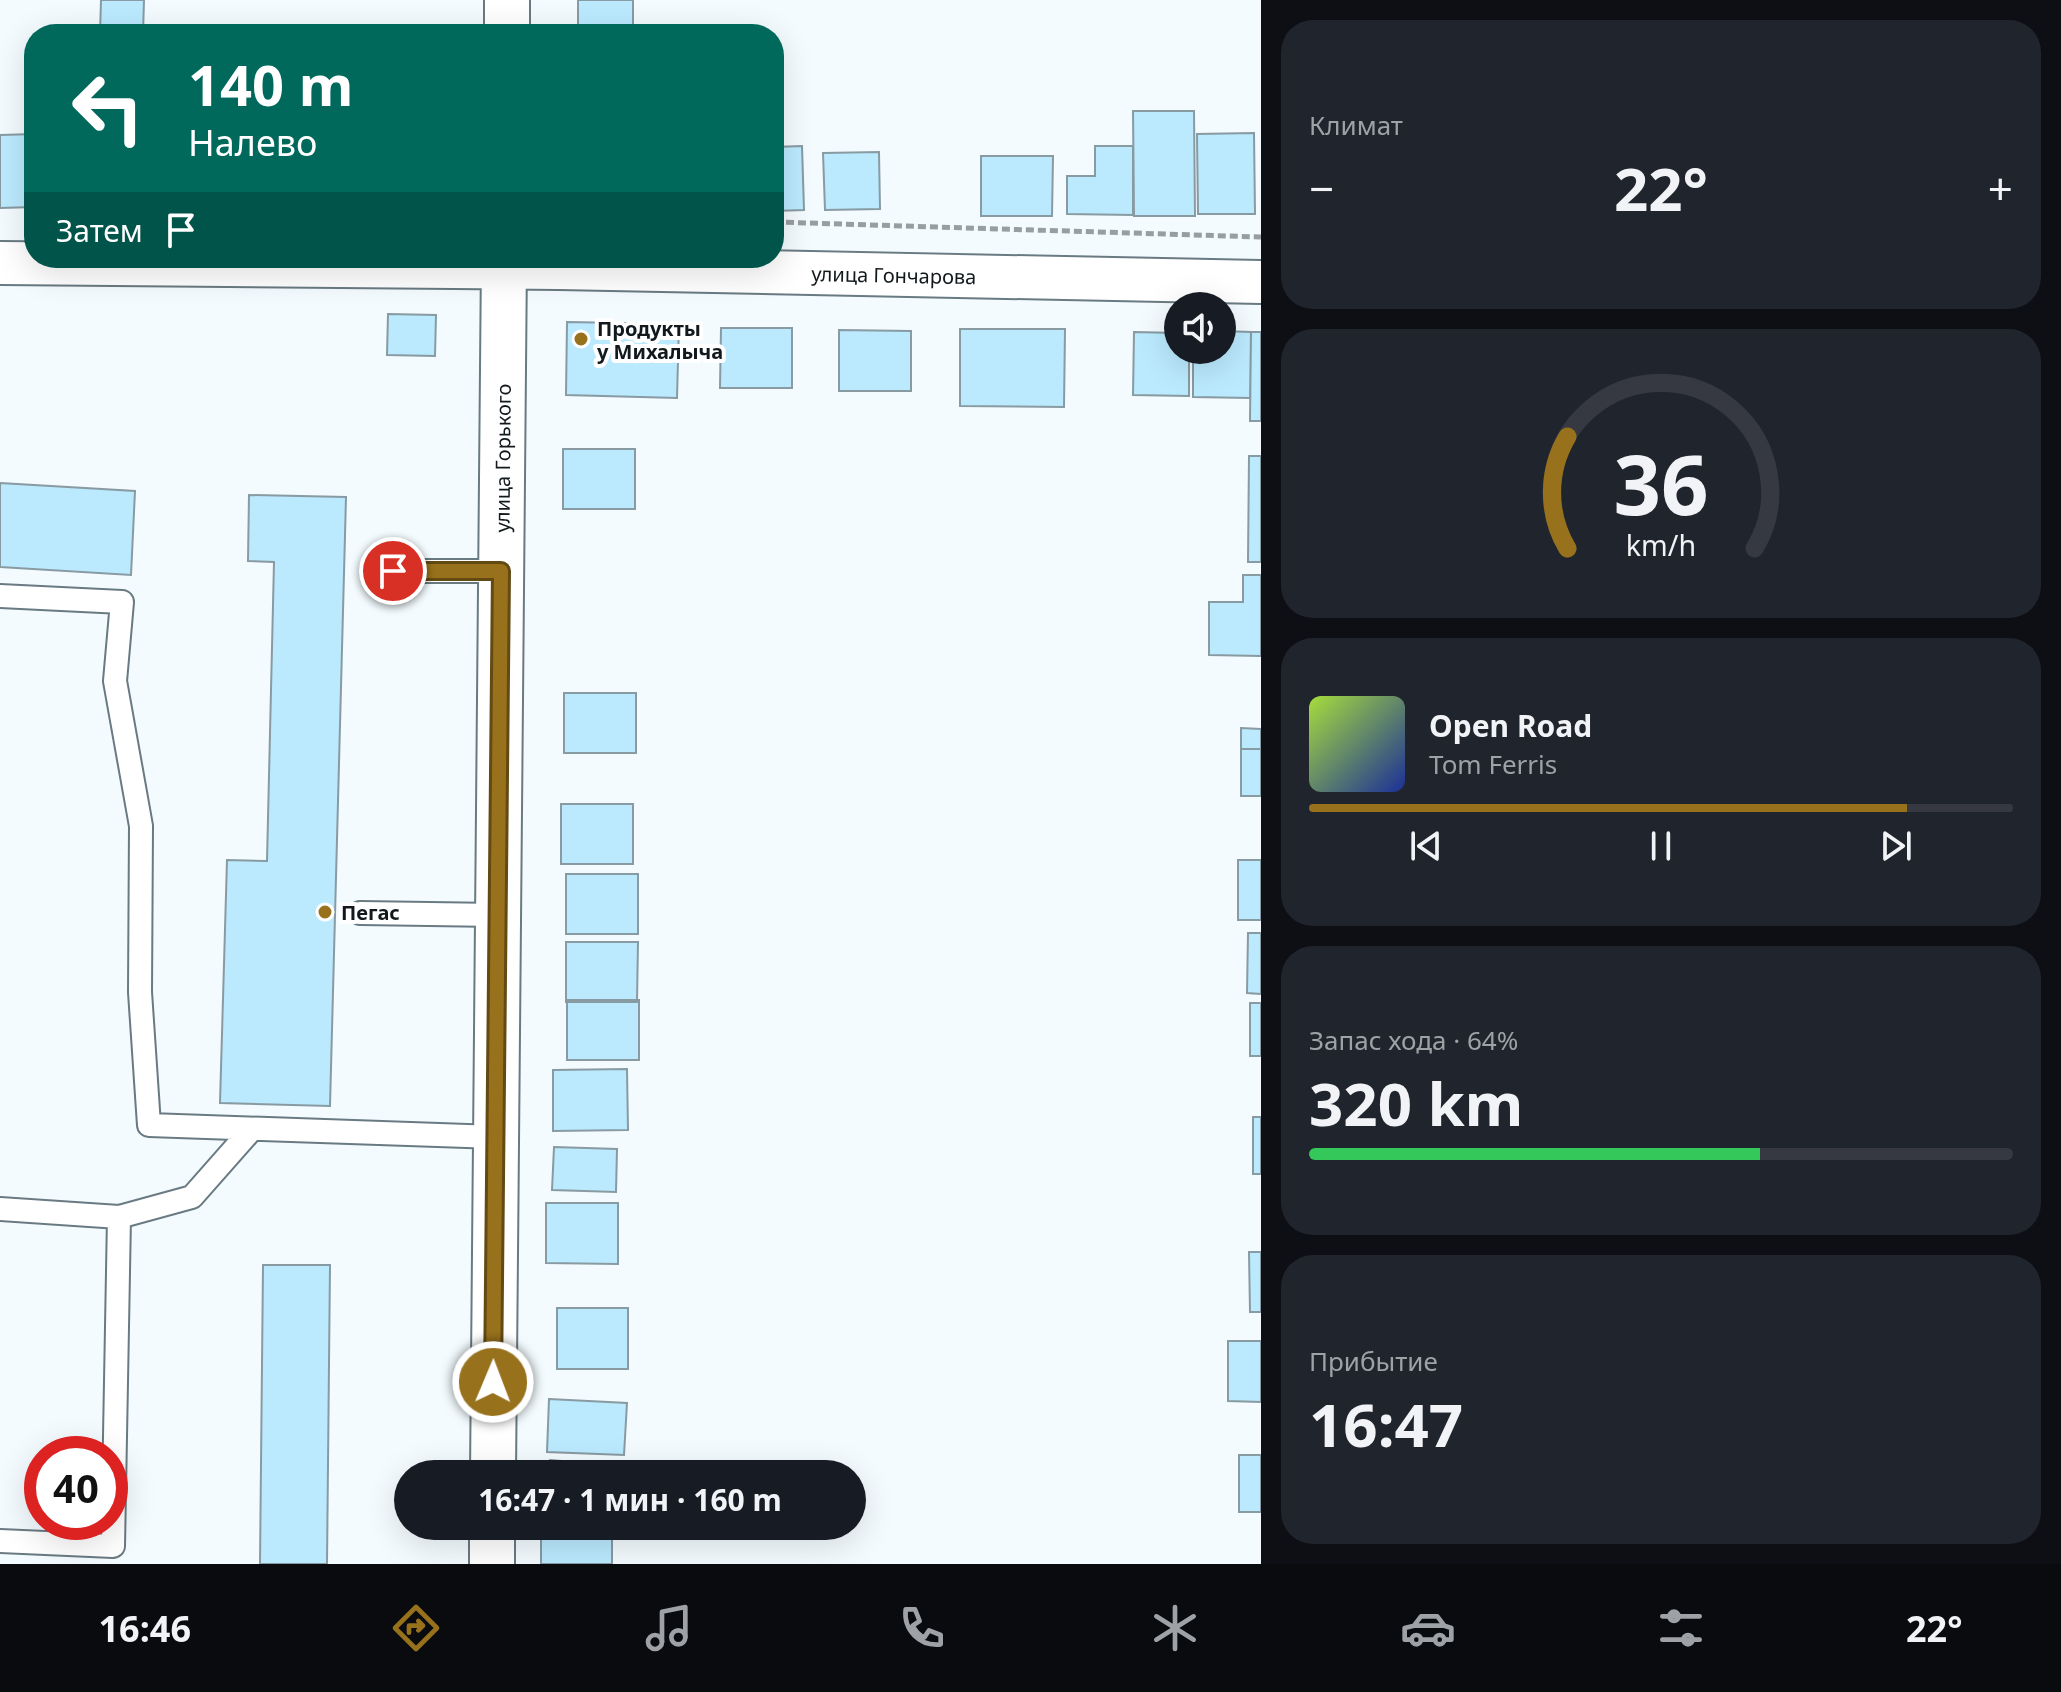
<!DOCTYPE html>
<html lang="ru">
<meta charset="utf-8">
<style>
:root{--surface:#171b24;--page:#20242c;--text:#f1f3f6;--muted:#9ea1a6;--line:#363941;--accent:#98711c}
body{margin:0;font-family:"Noto Sans",sans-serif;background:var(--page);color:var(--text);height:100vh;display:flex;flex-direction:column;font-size:30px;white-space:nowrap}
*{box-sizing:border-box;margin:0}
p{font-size:26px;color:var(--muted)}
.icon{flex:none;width:44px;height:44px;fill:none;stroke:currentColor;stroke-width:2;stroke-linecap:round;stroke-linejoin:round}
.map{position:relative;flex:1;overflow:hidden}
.drawer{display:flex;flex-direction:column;gap:20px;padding:20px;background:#0d0f14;width:800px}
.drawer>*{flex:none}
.guide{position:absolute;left:24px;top:24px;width:760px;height:244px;border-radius:32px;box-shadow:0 8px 32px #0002;background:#00695c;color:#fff;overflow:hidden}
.buttons{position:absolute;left:1164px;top:292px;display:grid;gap:16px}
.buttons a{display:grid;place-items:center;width:72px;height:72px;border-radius:50%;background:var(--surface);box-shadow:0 8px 32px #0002;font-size:40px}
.speed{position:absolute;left:24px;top:1436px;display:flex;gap:16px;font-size:40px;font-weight:700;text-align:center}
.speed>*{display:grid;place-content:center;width:104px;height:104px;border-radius:50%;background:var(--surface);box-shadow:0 8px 32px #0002;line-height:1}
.speed .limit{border:12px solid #d22;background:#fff;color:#111}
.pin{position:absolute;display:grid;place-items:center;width:68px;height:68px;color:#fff;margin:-34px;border:4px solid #fff;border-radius:50%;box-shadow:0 2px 8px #0007}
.me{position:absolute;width:88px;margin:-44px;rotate:1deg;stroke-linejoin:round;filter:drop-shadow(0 0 6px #0008)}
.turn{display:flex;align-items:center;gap:28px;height:168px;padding:0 32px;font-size:36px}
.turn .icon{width:104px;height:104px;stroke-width:2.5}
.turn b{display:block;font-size:56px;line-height:68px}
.then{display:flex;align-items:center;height:76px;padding:0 32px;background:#0003;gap:16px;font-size:30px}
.big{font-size:60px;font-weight:700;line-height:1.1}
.drawer .widget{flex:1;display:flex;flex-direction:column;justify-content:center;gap:12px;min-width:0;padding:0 28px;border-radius:32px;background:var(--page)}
.drawer .dial{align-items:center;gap:0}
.dial svg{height:208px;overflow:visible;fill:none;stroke:var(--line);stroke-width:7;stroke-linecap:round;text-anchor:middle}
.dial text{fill:var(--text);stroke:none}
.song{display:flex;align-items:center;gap:24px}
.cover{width:96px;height:96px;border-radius:12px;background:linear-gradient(135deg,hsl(80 70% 55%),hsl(230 70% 35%))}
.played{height:8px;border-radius:4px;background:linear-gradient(90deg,var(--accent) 85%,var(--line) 85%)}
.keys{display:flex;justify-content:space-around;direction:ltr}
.heat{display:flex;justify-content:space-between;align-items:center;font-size:44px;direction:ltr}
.charge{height:12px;border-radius:6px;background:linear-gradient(90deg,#34c759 64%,var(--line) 0)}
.trip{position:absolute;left:394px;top:1460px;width:472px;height:80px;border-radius:40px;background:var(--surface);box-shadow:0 8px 32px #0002;font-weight:700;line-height:80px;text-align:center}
.tabs{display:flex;height:128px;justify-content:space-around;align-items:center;background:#090b0e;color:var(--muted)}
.tabs .icon{width:56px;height:56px}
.tabs .selected{color:var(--accent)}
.tabs b{font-size:36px;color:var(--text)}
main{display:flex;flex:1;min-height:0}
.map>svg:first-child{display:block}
.building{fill:#bbeafe;stroke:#889aa2;stroke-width:2}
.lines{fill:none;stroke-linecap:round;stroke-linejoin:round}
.lane-casing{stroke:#697a82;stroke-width:26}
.street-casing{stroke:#697a82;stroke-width:46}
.secondary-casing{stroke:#697a82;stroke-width:48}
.path{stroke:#979ea1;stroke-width:5;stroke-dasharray:8 4;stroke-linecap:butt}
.lane{stroke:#fff;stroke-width:22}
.street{stroke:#fff;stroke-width:42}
.secondary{stroke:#fff;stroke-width:44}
.route-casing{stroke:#634912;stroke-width:20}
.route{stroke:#98711c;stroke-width:14}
.poi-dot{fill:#98711c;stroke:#fff;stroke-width:3}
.labels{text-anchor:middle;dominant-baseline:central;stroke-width:8;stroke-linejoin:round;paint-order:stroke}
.street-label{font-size:20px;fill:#12191c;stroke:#fff}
.poi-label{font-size:20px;font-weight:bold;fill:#12191c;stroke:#fff;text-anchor:start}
</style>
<main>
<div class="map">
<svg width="1261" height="1564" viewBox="0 0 1261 1564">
<rect width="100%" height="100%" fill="#f3fbfe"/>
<!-- building -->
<path class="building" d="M 101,0 L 144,0 L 143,34 L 100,34 Z
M 578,0 L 633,0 L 633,34 L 578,34 Z
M 1133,111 L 1194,111 L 1195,216 L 1134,216 Z
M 1254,133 L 1255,214 L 1198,214 L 1197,134 Z
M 34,134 L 34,207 L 0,208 L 0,135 Z
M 802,146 L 804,210 L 774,211 L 774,147 Z
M 1095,146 L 1133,146 L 1133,215 L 1067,214 L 1067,176 L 1095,176 Z
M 879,152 L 880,209 L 825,210 L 823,153 Z
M 981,156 L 1053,156 L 1052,216 L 981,216 Z
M 388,314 L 436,315 L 435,356 L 387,355 Z
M 567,322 L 679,324 L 677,398 L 566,395 Z
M 721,328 L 792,328 L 792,388 L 720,388 Z
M 960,329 L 1065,329 L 1064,407 L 960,406 Z
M 839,330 L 911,331 L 911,391 L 839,391 Z
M 1222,331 L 1251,332 L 1250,398 L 1193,397 L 1193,350 L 1222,350 Z
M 1134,332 L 1178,333 L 1178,350 L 1189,350 L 1189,396 L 1133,395 Z
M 1251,332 L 1261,332 L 1261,421 L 1250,421 Z
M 563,449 L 635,449 L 635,509 L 563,509 Z
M 1249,456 L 1261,456 L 1261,562 L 1248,562 Z
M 0,483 L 135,491 L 131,575 L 0,567 Z
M 249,495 L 346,497 L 330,1106 L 220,1103 L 227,860 L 267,861 L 274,562 L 248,561 Z
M 1243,575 L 1261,575 L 1261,656 L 1209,655 L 1209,602 L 1243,602 Z
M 564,693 L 636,693 L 636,753 L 564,753 Z
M 1241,728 L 1261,729 L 1261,749 L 1241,749 Z
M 1241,749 L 1261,749 L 1261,796 L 1241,796 Z
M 561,804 L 633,804 L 633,864 L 561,864 Z
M 1238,860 L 1261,860 L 1261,920 L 1238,920 Z
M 566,874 L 638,874 L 638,934 L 566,934 Z
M 1248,933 L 1261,933 L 1261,994 L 1247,993 Z
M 566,942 L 638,942 L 637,1002 L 566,1002 Z
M 567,1000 L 639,1000 L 639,1060 L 567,1060 Z
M 1250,1003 L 1261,1003 L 1261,1056 L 1250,1056 Z
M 627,1069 L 628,1130 L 553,1131 L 553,1070 Z
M 1253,1117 L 1261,1117 L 1261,1174 L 1253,1174 Z
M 554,1147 L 617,1149 L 616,1192 L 552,1190 Z
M 546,1203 L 618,1203 L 618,1264 L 546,1263 Z
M 1249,1252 L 1261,1252 L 1261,1312 L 1250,1312 Z
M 263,1265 L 330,1265 L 327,1564 L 260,1564 Z
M 557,1308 L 628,1308 L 628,1369 L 557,1369 Z
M 1228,1341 L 1261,1341 L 1261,1402 L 1228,1401 Z
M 549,1399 L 627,1403 L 624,1455 L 547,1452 Z
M 1239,1455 L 1261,1455 L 1261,1512 L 1239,1512 Z
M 550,1460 L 621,1466 L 620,1474 L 549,1474 Z
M 541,1530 L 612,1530 L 612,1564 L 541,1564 Z"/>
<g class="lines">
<defs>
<path id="lane" d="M 393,571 L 501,571
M 0,596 L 122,602 L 115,681 L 141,826 L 140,992 L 149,1125 L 496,1137
M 360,913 L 498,915
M 0,1209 L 119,1217 L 192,1197 L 252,1129
M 0,1541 L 113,1546 L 119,1217"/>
<g id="street">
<path id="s1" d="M 0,263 L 559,268 L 1261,282"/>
</g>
<g id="secondary">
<path d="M 507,34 L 507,0"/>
<path id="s2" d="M 493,1474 L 504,258"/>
<path d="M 492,1564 L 492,1526"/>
</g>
</defs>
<!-- lane casing -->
<use href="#lane" class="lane-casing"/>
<!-- street casing -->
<use href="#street" class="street-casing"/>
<!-- secondary casing -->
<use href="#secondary" class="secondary-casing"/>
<!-- path -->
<path class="path" d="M 774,222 L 1261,237"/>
<!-- lane -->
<use href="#lane" class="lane"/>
<!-- street -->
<use href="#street" class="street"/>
<!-- secondary -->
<use href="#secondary" class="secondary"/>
</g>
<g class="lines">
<defs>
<path id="route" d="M 393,571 L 501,571 L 493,1382"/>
</defs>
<!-- route casing -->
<use href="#route" class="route-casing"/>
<!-- route -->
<use href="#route" class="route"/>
</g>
<!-- markers -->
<g class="poi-dot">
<circle cx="581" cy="339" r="8"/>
<circle cx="325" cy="912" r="8"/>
</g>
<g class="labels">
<!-- street labels -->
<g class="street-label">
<text stroke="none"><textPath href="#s1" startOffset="894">улица Гончарова</textPath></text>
<text stroke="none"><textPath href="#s2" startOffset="1016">улица Горького</textPath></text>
</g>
<!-- poi labels -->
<g class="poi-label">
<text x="597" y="328">Продукты<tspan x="597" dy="23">у Михалыча</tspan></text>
<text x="341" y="912">Пегас</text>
</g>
</g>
</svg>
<div class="buttons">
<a><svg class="icon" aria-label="sound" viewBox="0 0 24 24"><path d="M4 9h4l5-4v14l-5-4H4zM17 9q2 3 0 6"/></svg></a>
</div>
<div class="speed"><div class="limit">40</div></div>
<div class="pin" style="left:393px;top:571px;background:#d93025"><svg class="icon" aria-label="arrive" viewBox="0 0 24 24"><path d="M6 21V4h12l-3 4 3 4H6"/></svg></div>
<svg class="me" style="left:493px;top:1382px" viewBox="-20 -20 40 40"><circle r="17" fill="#98711c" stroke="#fff" stroke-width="3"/><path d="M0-11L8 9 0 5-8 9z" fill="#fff"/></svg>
<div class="trip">16:47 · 1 мин · 160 m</div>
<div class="guide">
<div class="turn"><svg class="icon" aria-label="left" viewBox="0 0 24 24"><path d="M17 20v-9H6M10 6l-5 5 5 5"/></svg><div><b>140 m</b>Налево</div></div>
<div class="then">Затем<svg class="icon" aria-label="arrive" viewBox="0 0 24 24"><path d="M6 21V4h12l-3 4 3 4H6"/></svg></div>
</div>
</div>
<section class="drawer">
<div class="widget"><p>Климат</p>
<div class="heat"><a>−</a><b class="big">22°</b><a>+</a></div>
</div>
<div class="widget dial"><svg viewBox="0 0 100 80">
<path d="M14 69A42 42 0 1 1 86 69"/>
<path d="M14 69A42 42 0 0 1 14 26" stroke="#98711c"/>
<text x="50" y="56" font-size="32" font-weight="700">36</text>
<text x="50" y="72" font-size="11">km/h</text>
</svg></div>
<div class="widget">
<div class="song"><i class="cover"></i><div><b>Open Road</b><p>Tom Ferris</p></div></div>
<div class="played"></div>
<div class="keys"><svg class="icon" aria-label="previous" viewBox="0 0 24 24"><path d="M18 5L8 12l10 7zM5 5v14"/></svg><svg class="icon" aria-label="pause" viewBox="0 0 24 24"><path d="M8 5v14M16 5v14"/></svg><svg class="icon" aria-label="next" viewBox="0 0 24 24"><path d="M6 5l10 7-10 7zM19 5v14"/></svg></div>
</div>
<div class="widget"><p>Запас хода · 64%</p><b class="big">320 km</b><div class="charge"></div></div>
<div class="widget"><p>Прибытие</p><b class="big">16:47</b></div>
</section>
</main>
<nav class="tabs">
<b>16:46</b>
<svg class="icon selected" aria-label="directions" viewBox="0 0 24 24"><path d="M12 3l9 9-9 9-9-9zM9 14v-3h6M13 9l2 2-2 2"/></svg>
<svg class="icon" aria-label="music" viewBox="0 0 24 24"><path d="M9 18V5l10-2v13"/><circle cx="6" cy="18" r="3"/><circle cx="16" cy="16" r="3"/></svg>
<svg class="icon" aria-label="phone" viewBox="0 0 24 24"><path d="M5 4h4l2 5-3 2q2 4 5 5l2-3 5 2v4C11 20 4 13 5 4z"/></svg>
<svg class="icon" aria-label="climate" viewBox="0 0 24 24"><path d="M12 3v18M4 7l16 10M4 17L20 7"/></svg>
<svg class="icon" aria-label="car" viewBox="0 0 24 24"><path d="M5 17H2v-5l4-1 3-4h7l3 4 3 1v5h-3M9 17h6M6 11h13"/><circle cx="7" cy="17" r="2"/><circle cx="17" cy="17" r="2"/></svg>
<svg class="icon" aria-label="filters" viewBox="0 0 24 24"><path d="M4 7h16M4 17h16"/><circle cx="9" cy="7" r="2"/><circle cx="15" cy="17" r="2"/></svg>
<b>22°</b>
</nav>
